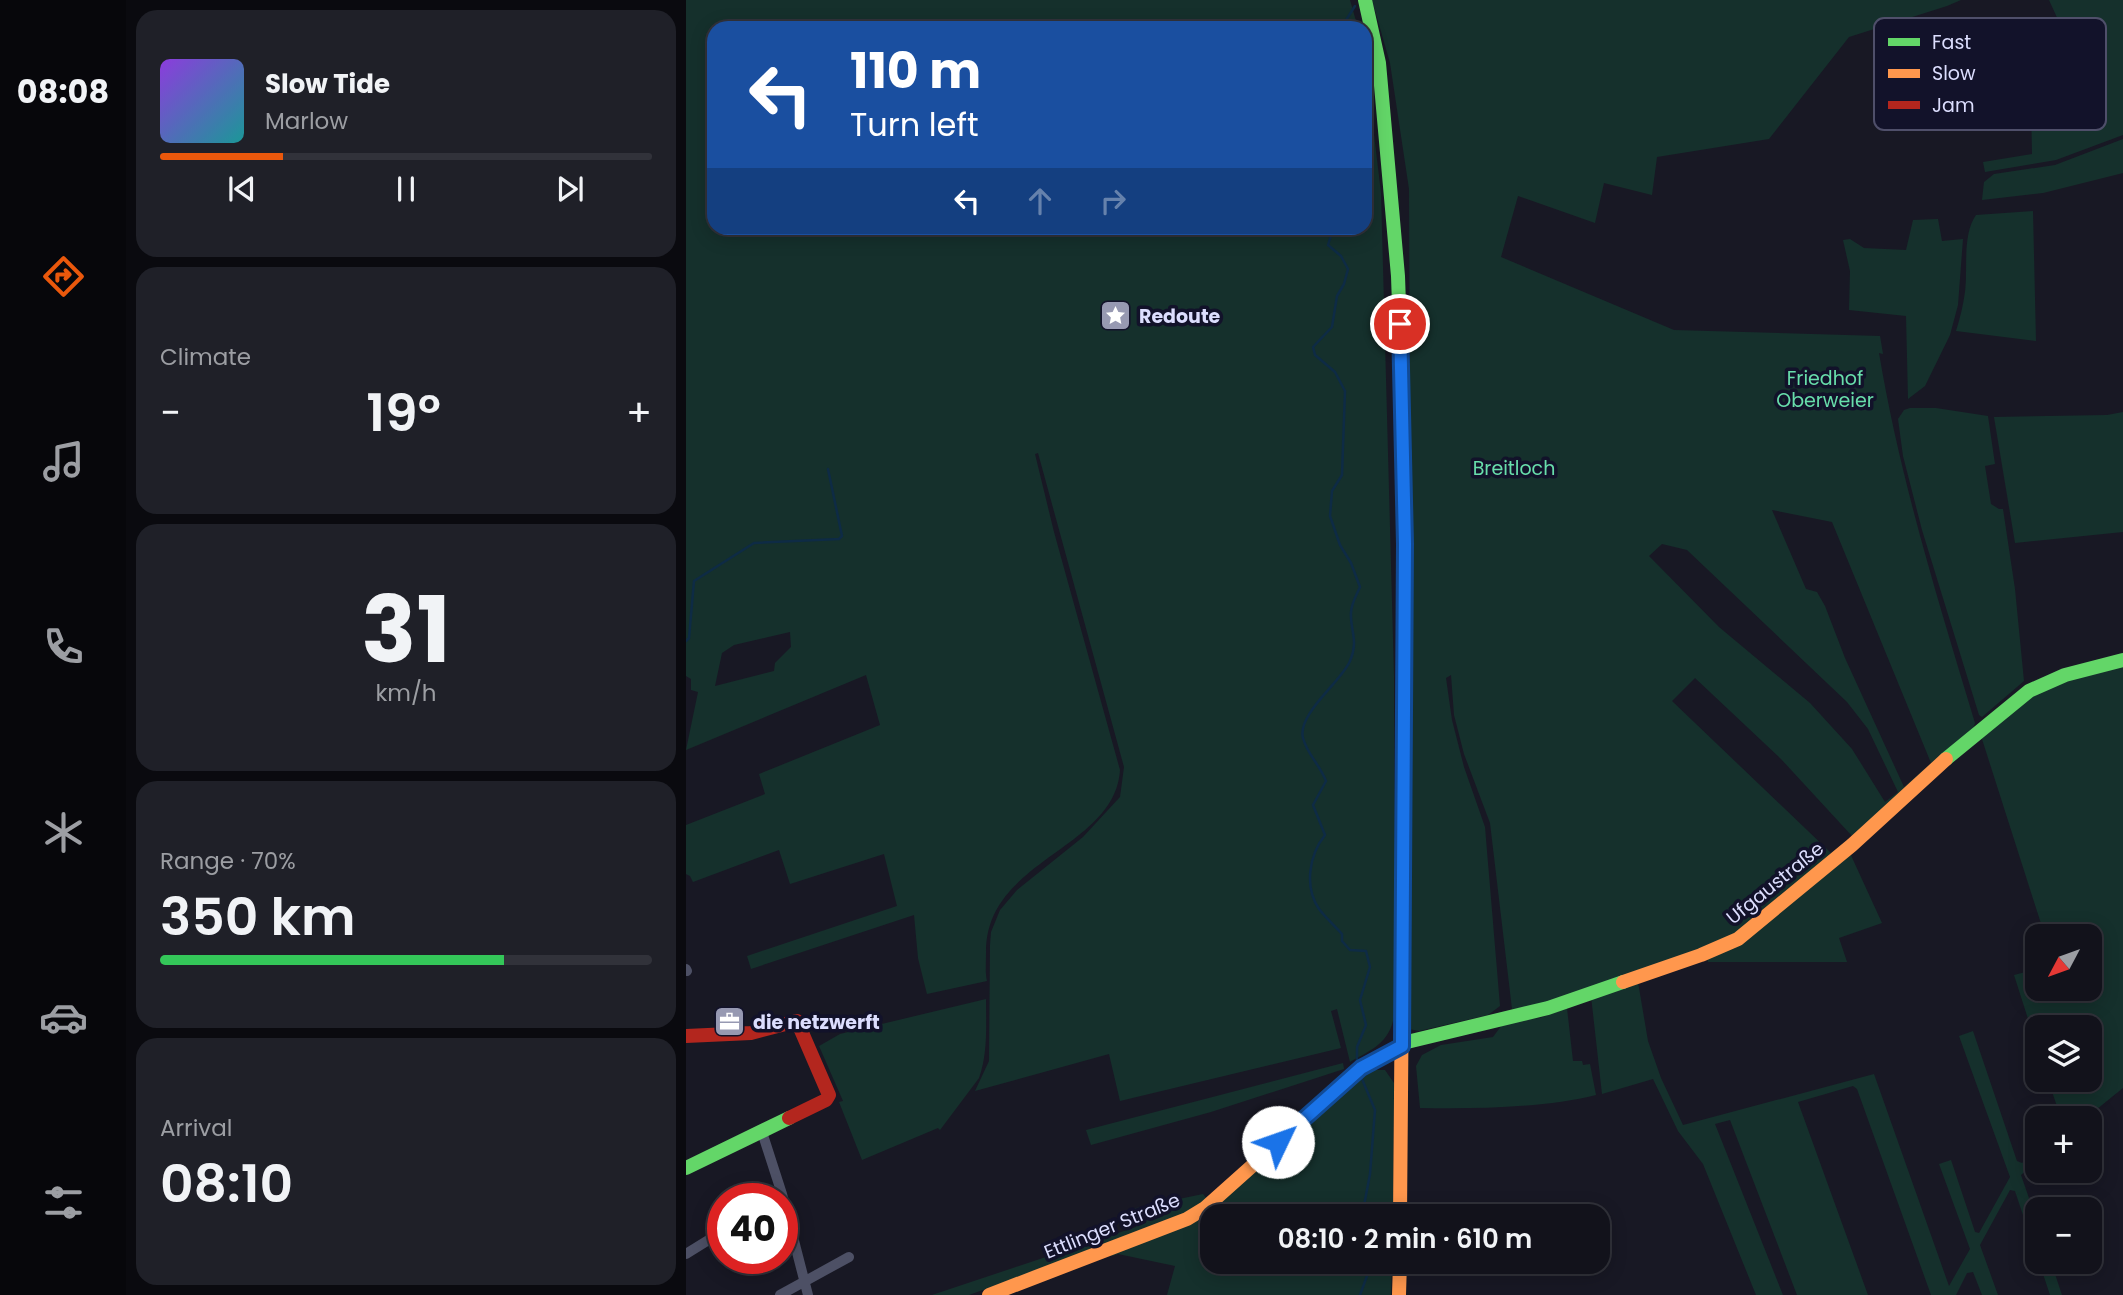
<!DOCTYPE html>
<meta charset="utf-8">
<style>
:root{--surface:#12121b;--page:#1f2028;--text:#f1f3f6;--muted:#9c9ea3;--line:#31323a;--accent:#ea580c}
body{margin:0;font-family:Poppins,sans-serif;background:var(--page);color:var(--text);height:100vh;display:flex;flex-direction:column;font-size:26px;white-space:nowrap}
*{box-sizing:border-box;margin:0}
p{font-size:23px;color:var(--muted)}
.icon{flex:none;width:38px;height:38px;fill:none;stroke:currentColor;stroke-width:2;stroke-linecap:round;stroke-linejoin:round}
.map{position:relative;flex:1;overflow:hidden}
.sheet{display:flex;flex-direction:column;gap:10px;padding:10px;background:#0a0a0f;width:560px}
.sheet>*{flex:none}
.guide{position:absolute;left:21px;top:21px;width:665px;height:214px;border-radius:21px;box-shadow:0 4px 18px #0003,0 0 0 2px var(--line);background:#1a4fa0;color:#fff;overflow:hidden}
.needle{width:46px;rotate:229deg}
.tools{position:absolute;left:1339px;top:924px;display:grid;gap:14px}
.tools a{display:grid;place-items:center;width:77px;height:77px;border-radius:14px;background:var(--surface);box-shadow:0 4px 18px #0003,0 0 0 2px var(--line);font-size:35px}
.speed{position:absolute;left:21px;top:1183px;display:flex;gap:14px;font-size:35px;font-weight:700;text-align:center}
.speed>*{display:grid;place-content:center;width:91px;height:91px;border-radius:50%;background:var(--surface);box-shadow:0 4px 18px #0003,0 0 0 2px var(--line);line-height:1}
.speed .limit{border:10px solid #d22;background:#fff;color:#111}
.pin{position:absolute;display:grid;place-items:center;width:60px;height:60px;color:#fff;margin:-30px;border:4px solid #fff;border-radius:50%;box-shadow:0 2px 7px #0007}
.me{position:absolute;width:77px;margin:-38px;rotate:48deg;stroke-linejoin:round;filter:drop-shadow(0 0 5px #0008)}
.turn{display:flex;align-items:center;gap:24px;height:147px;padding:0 28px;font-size:32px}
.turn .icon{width:91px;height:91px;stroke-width:2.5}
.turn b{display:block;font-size:49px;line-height:60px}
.lanes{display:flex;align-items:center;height:66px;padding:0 28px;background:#0003;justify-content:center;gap:35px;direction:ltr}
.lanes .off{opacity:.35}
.big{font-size:52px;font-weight:600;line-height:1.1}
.sheet .card{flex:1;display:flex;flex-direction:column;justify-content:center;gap:10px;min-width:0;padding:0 24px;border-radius:21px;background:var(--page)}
.sheet .dial{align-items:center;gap:0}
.dial b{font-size:91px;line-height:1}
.song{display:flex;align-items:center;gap:21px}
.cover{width:84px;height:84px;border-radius:10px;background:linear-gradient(135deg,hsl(270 70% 55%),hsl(180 70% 35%))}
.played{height:7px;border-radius:4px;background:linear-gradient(90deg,var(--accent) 25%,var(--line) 25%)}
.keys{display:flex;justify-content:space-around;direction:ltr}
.heat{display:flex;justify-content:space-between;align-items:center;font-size:38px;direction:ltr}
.charge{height:10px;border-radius:5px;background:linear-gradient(90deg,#34c759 70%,var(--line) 0)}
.trip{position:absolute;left:514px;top:1204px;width:410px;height:70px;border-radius:21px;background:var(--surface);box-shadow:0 4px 18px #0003,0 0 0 2px var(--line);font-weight:600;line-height:70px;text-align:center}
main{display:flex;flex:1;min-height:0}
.dock{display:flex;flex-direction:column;width:126px;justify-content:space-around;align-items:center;background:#07070b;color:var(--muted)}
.dock .icon{width:49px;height:49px}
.dock .current{color:var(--accent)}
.dock b{font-size:32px;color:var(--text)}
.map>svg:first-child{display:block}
.green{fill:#15302c;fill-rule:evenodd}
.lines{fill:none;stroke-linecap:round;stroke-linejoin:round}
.stream{stroke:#0e2b45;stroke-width:2.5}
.street{stroke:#4d5065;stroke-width:10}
.fast{stroke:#63d668;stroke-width:14}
.slow{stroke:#ff974d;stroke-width:14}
.jam{stroke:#b3261e;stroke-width:14}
.route-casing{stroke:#114b97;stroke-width:18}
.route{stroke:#1a73e8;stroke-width:12}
.labels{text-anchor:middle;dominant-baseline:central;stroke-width:7;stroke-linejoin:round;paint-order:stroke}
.poi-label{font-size:19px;font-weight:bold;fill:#dcdefe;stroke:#12122a;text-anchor:start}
.park-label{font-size:19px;fill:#68deab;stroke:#12122a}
.street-label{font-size:19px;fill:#dcdefe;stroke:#12122a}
.key{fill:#12122a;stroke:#4f4f6a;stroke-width:2}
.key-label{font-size:19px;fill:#dcdefe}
</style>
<main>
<nav class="dock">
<b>08:08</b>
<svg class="icon current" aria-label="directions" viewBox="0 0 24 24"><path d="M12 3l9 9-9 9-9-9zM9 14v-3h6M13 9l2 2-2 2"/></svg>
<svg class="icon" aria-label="music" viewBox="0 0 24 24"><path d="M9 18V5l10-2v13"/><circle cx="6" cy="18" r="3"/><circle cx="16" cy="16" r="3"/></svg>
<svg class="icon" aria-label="phone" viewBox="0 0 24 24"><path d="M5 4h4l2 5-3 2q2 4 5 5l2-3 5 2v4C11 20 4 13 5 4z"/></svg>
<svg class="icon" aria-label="climate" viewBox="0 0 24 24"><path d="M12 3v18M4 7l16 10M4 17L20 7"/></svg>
<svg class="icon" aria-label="car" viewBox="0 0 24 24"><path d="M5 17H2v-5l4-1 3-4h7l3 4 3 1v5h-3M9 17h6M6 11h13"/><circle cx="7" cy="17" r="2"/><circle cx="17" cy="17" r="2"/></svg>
<svg class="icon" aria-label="filters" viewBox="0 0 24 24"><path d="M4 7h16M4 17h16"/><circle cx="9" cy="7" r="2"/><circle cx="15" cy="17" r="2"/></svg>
</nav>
<section class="sheet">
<div class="card">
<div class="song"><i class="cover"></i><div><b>Slow Tide</b><p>Marlow</p></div></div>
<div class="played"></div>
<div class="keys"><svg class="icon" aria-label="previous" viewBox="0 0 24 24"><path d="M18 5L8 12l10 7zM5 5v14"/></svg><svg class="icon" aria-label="pause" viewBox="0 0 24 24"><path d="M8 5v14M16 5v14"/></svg><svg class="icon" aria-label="next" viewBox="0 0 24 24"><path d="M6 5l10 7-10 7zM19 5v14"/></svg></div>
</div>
<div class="card"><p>Climate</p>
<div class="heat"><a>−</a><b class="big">19°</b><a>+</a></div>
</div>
<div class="card dial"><b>31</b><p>km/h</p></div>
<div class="card"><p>Range · 70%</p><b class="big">350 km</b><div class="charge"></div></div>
<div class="card"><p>Arrival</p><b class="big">08:10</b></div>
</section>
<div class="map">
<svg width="1437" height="1295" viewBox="0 0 1437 1295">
<rect width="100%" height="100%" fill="#181824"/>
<!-- green -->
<path class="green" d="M 0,0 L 664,0 L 672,28 L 28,28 L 28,228 L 679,228 L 679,59 L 695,193 L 708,676 L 709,1011 C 705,1042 689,1048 664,1062 L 651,1009 L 645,1011 L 655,1048 L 434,1101 L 423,1054 L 289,1091 L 303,1061 L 304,945 L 305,932 L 314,910 L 331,890 L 397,837 L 434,797 L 438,767 L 352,453 L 349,454 L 368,532 L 434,770 C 429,850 298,859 300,954 C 300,964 299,973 301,981 L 241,994 L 232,958 L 228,915 L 65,969 L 61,956 L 211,906 L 198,854 L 104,884 L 93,850 L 7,882 L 4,876 L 0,874 L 0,825 L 79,794 L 73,774 L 194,725 L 180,675 L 0,750 L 12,692 L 5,690 L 5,679 L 0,676 ZM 104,632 L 105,647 L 89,663 L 88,671 L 29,686 L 36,653 L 48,645 Z
M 686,0 L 1275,0 L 1261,6 L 1163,37 L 1083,139 L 971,157 L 966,195 L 918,183 L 909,223 L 832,196 L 815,257 L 988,330 L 1194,336 L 1197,354 L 1193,353 C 1214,479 1252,600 1289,723 L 1286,731 L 1148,854 L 1050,935 L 864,1004 L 826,1009 L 804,823 L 778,754 L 768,715 L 765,675 L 760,678 L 766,720 L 778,767 L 799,827 L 814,1006 L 802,1015 L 733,1031 L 723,1029 L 725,676 L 723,189 L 704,63 ZM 1086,510 L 1146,522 L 1245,763 L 1218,787 L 1159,658 L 1139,606 L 1131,592 L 1120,589 ZM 976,544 L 1001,550 L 1161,702 L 1182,729 L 1212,792 L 1199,802 L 1166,749 L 1124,703 L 1033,627 L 963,556 ZM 1009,678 L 1095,759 L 1166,836 L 1145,853 L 986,701 Z
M 1363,0 L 1437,0 L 1437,135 L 1370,160 L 1299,172 L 1297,162 L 1346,154 L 1344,56 L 1383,50 L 1384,46 Z
M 1437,139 L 1437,173 L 1357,193 L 1296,200 L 1298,182 L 1308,174 L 1369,165 Z
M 1347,211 L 1350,341 L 1270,331 C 1274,318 1277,306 1279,292 C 1282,269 1276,235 1290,215 Z
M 1252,219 L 1256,241 L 1277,239 L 1272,305 L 1264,335 L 1239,386 L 1222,399 L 1220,316 L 1163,310 L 1164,271 L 1157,240 L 1164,239 L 1178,248 L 1220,250 L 1227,220 Z
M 1224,408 L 1250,408 L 1302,416 L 1309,464 L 1299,466 L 1305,504 L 1313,509 L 1317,509 L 1329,589 L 1338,681 L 1296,717 L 1293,715 L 1236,530 L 1217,456 L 1212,419 L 1218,410 Z
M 1437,412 L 1437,532 L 1329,543 L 1308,417 L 1421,415 Z
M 1437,665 L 1437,1088 L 1400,1118 L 1375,1118 L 1362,1080 L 1404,1080 L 1404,1027 L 1351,1027 L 1351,1047 L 1328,975 L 1351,969 L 1351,989 L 1404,989 L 1404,936 L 1359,936 L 1295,736 L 1362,684 Z
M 1163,851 L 1196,923 L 1153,938 L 1161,962 L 1022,962 L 1021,958 Z
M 952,982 L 962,1041 L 975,1078 L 997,1125 L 1188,1074 L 1263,1286 L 1284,1249 L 1253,1164 L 1265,1160 L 1289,1232 L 1293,1233 L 1324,1177 L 1273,1036 L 1287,1031 L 1331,1161 L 1336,1163 L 1351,1150 L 1351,1161 L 1335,1175 L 1351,1221 L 1351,1257 L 1329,1191 L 1324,1190 L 1294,1245 L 1312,1295 L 1296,1295 L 1287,1272 L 1281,1273 L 1270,1295 L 1245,1295 L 1171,1089 L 1167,1086 L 1112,1102 L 1182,1295 L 1111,1295 L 1044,1120 L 1029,1124 L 1097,1295 L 1070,1295 L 1017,1164 L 992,1131 L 967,1079 L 916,1094 L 905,996 Z
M 300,999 C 300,1025 302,1053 293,1078 L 254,1130 L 252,1128 L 176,1160 L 153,1102 L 157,1101 L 133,1046 L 154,1034 Z
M 881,1008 L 887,1061 L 896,1061 L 897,1065 L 904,1064 L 910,1095 C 858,1108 788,1109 734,1108 L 730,1066 L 736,1055 L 755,1045 L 807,1037 L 819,1021 L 854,1018 Z
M 657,1063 L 658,1069 L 525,1112 L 405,1145 L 400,1130 Z
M 687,1070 L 699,1070 L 708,1083 L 707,1216 L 527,1216 L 527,1262 L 706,1262 L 705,1295 L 481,1295 L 489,1266 L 432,1254 L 426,1256 L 425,1254 L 495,1226 L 663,1082 Z
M 517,1194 L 521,1199 L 500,1213 L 393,1255 L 283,1295 L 246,1295 L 450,1227 L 445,1209 Z
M 1353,1262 L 1365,1262 L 1376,1295 L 1364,1295 Z"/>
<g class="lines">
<!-- stream -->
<path class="stream" d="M 655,28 L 669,6
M 640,228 L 645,235 L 642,245 L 655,256 L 662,269 L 658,284 L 651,296 L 646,327 L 627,347 L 629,355 L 649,372 L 659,391 L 656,475 L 646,491 L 644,516 L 654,545 L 665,563 L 674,587 C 671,594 665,604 665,613 C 664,630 673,641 664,661 C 655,682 611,714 617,738 C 621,754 634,765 640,781 L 627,805 L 639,835 C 623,855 618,887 633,909 C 640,918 649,926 656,934 L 656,941 L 664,950 L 680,951 L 684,967 L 674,1000 L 680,1025 L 671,1047 L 671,1061
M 0,641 L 3,638 L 8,581 L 68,543 L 153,539 L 156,536 L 142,469
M 676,1216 L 684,1174 L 689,1110 L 676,1079
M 674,1295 L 681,1276 L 679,1262"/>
<!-- street -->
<path class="street" d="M 0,969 L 1,971
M 76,1132 L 96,1194 L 122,1295
M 0,1254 L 37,1231
M 94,1295 L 163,1257"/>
<!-- fast -->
<path class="fast" d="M 679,0 L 693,63 L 712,276 L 719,477
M 1260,759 L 1343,691 L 1379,675 L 1437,660
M 642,1098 L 675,1068 L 721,1042 L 862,1008 L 937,982
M 0,1168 L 103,1118"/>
<!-- slow -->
<path class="slow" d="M 937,982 L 1015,955 L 1052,939 L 1166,845 L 1260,759
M 714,1216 L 717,853
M 303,1295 L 501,1219 L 519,1208 L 642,1098
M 713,1295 L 714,1262"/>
<!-- jam -->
<path class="jam" d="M 717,853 L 719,477
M 0,1036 L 65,1033 L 111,1021 L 143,1095 L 140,1100 L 103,1118"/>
</g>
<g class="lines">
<defs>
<path id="route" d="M 592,1142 L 675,1068 L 716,1046 L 719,544 L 714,324"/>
</defs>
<!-- route casing -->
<use href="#route" class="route-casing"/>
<!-- route -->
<use href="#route" class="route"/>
</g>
<!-- icons -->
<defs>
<symbol id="sight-square" viewBox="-11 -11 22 22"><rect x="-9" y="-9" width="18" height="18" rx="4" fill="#9799b2" stroke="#12122a"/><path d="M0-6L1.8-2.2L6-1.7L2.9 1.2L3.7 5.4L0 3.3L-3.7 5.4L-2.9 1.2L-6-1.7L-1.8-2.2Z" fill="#fff"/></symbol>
<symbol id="office-square" viewBox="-11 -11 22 22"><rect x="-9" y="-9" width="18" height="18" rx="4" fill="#9799b2" stroke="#12122a"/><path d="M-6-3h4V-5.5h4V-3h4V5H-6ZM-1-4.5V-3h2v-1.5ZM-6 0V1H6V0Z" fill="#fff"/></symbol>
</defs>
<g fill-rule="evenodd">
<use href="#sight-square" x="412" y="298" width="35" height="35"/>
<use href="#office-square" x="26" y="1004" width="35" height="35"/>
</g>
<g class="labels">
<!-- poi labels -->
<g class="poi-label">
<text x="453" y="316">Redoute</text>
<text x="67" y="1022">die netzwerft</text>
</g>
<!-- park labels -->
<g class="park-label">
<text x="1139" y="378">Friedhof<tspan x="1139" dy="22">Oberweier</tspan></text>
<text x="828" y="468">Breitloch</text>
</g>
<!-- street labels -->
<g class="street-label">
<text transform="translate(1089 883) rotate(-39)">Ufgaustraße</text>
<text transform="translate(426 1226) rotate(-22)">Ettlinger Straße</text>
</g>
</g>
<!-- legend -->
<rect x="1188" y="18" width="232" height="112" rx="10" class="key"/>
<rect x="1202" y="38" width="32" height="8" fill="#63d668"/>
<rect x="1202" y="69" width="32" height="9" fill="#ff974d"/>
<rect x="1202" y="101" width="32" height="8" fill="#b3261e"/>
<g class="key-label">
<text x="1246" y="49">Fast</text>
<text x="1246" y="80">Slow</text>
<text x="1246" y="112">Jam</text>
</g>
</svg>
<div class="tools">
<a><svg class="needle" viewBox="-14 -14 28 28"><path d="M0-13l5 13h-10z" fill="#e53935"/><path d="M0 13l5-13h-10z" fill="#9c9ea3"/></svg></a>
<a><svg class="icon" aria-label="layers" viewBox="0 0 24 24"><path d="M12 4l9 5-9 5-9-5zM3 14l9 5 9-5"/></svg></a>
<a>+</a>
<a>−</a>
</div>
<div class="speed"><div class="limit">40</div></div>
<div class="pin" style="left:714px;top:324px;background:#d93025"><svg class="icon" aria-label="arrive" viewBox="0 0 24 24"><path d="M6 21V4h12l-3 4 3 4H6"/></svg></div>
<svg class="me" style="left:592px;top:1142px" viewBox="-20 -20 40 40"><circle r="19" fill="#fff"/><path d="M0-13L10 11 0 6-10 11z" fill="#1a73e8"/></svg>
<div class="trip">08:10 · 2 min · 610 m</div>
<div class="guide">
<div class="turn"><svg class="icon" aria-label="left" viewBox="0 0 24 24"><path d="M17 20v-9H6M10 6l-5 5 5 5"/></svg><div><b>110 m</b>Turn left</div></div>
<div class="lanes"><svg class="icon" aria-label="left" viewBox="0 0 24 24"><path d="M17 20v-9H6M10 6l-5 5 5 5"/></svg><svg class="icon off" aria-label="ahead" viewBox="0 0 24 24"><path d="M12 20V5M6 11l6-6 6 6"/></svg><svg class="icon off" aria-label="right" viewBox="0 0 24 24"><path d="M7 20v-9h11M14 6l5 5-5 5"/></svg></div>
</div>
</div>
</main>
